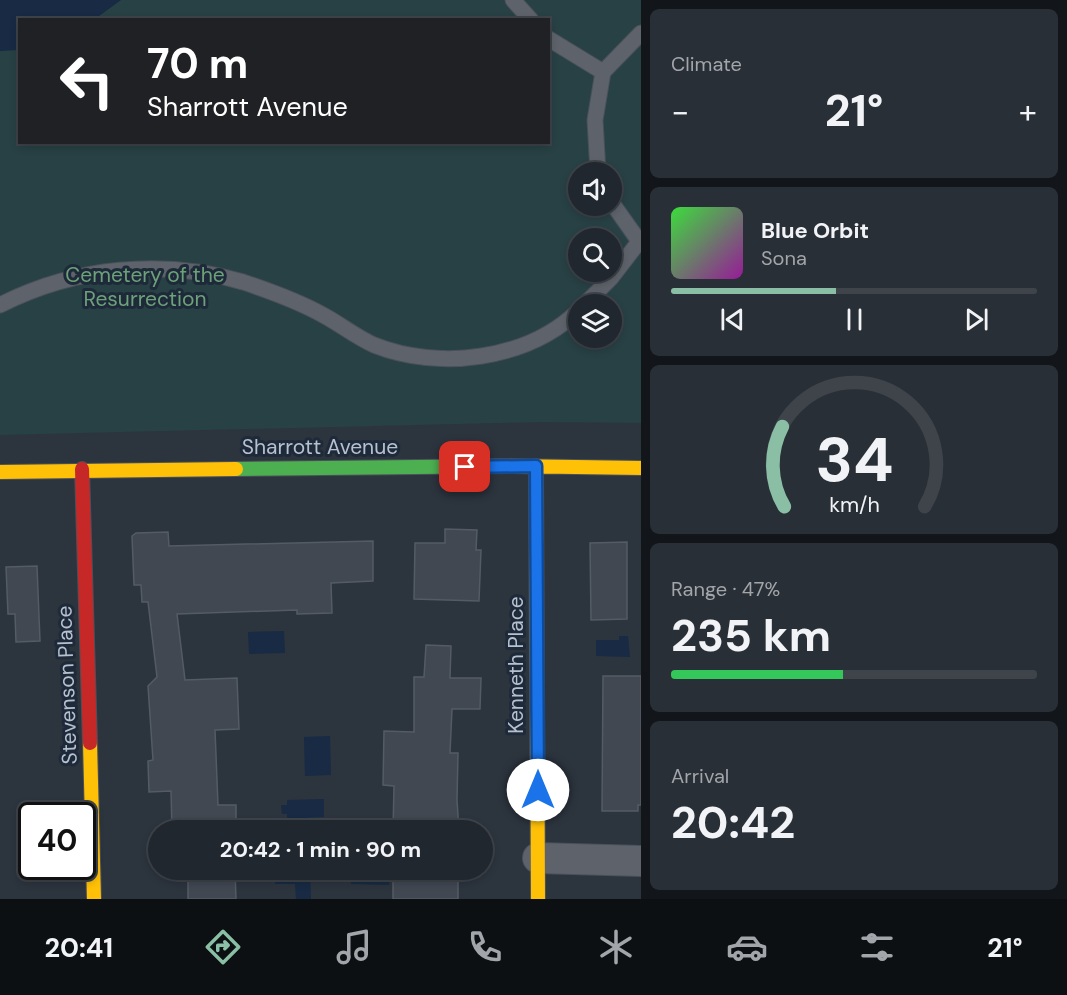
<!DOCTYPE html>
<meta charset="utf-8">
<style>
:root{--surface:#21272e;--page:#292f36;--text:#f1f3f6;--muted:#a2a5aa;--line:#3e444a;--accent:#8abfa5}
body{margin:0;font-family:"DM Sans",sans-serif;background:var(--page);color:var(--text);height:100vh;display:flex;flex-direction:column;font-size:22px;white-space:nowrap}
*{box-sizing:border-box;margin:0}
p{font-size:20px;color:var(--muted)}
.icon{flex:none;width:33px;height:33px;fill:none;stroke:currentColor;stroke-width:2;stroke-linecap:round;stroke-linejoin:round}
.map{position:relative;flex:1;overflow:hidden}
.panel{display:flex;flex-direction:column;gap:9px;padding:9px;background:#121519;width:426px}
.panel>*{flex:none}
.top-card{position:absolute;left:18px;top:18px;width:532px;height:126px;border-radius:0px;box-shadow:0 3px 9px #0003,0 0 0 2px var(--line);background:#202124;color:#fff;overflow:hidden}
.controls{position:absolute;left:568px;top:162px;display:grid;gap:12px}
.controls a{display:grid;place-items:center;width:54px;height:54px;border-radius:50%;background:var(--surface);box-shadow:0 3px 9px #0003,0 0 0 2px var(--line);font-size:30px}
.speed{position:absolute;left:18px;top:802px;display:flex;gap:12px;font-size:30px;font-weight:700;text-align:center}
.speed>*{display:grid;place-content:center;width:78px;height:78px;border-radius:50%;background:var(--surface);box-shadow:0 3px 9px #0003,0 0 0 2px var(--line);line-height:1}
.speed .limit{border:3px solid #111;border-radius:9px;background:#fff;color:#111}
.pin{position:absolute;display:grid;place-items:center;width:51px;height:51px;color:#fff;margin:-26px;border-radius:12px;box-shadow:0 3px 9px #0006}
.me{position:absolute;width:66px;margin:-33px;rotate:0deg;stroke-linejoin:round;filter:drop-shadow(0 0 4px #0008)}
.turn{display:flex;align-items:center;gap:21px;height:126px;padding:0 30px;font-size:27px}
.turn .icon{width:78px;height:78px;stroke-width:2.5}
.turn b{display:block;font-size:42px;line-height:51px}
.big{font-size:45px;font-weight:700;line-height:1.1}
.panel .widget{flex:1;display:flex;flex-direction:column;justify-content:center;gap:9px;min-width:0;padding:0 21px;border-radius:9px;background:var(--page)}
.panel .dial{align-items:center;gap:0}
.dial svg{height:156px;overflow:visible;fill:none;stroke:var(--line);stroke-width:7;stroke-linecap:round;text-anchor:middle}
.dial text{fill:var(--text);stroke:none}
.song{display:flex;align-items:center;gap:18px}
.cover{width:72px;height:72px;border-radius:9px;background:linear-gradient(135deg,hsl(120 70% 55%),hsl(300 70% 35%))}
.played{height:6px;border-radius:3px;background:linear-gradient(90deg,var(--accent) 45%,var(--line) 45%)}
.keys{display:flex;justify-content:space-around;direction:ltr}
.heat{display:flex;justify-content:space-between;align-items:center;font-size:33px;direction:ltr}
.charge{height:9px;border-radius:4px;background:linear-gradient(90deg,#34c759 47%,var(--line) 0)}
.trip{position:absolute;left:148px;top:820px;width:345px;height:60px;border-radius:30px;background:var(--surface);box-shadow:0 3px 9px #0003,0 0 0 2px var(--line);font-weight:700;line-height:60px;text-align:center}
.menu{display:flex;height:96px;justify-content:space-around;align-items:center;background:#0d1012;color:var(--muted)}
.menu .icon{width:42px;height:42px}
.menu .current{color:var(--accent)}
.menu b{font-size:27px;color:var(--text)}
main{display:flex;flex:1;min-height:0}
.map>svg:first-child{display:block}
.green{fill:#284145;fill-rule:evenodd}
.water{fill:#182a44}
.building{fill:#414852;stroke:#545b65;stroke-width:1.5}
.lines{fill:none;stroke-linecap:round;stroke-linejoin:round}
.lane-casing{stroke:#4a505a;stroke-width:17}
.street-casing{stroke:#4a505a;stroke-width:32}
.fast-casing{stroke:#4a505a;stroke-width:16}
.slow-casing{stroke:#4a505a;stroke-width:16}
.jam-casing{stroke:#4a505a;stroke-width:16}
.lane{stroke:#5e636b;stroke-width:15}
.street{stroke:#5e636b;stroke-width:30}
.fast{stroke:#4caf50;stroke-width:14}
.slow{stroke:#ffc107;stroke-width:14}
.jam{stroke:#c62828;stroke-width:14}
.route-casing{stroke:#114b97;stroke-width:15}
.route{stroke:#1a73e8;stroke-width:10}
.labels{text-anchor:middle;dominant-baseline:central;stroke-width:6;stroke-linejoin:round;paint-order:stroke}
.park-label{font-size:21px;fill:#6ca179;stroke:#1e2a3a}
.street-label{font-size:21px;fill:#b7c0ce;stroke:#1e2a3a}
</style>
<main>
<div class="map">
<svg width="641" height="899" viewBox="0 0 641 899">
<rect width="100%" height="100%" fill="#2c343e"/>
<!-- green -->
<path class="green" d="M 0,0 L 641,0 L 641,423 L 543,422 L 0,435 ZM 20,20 L 549,20 L 549,142 L 20,142 ZM 579,172 L 612,172 L 612,206 L 579,206 ZM 579,238 L 612,238 L 612,272 L 579,272 ZM 579,304 L 612,304 L 612,338 L 579,338 Z"/>
<!-- water -->
<path class="water" d="M 0,0 L 121,0 L 95,19 L 20,20 L 19,50 L 0,51 Z
M 284,631 L 285,653 L 249,654 L 248,632 Z
M 619,636 L 628,636 L 630,657 L 596,656 L 596,640 L 619,640 Z
M 330,736 L 331,775 L 305,776 L 304,737 Z
M 324,799 L 324,817 L 287,819 L 287,814 L 282,814 L 281,805 L 287,805 L 287,800 Z
M 275,870 L 310,870 L 311,899 L 296,899 L 295,884 L 275,884 Z
M 352,870 L 390,870 L 389,885 L 351,884 Z"/>
<!-- building -->
<path class="building" d="M 445,529 L 477,530 L 476,550 L 481,550 L 479,601 L 414,599 L 415,543 L 445,543 Z
M 168,532 L 169,546 L 373,541 L 373,581 L 331,583 L 332,613 L 297,614 L 297,610 L 177,614 L 185,680 L 237,678 L 239,729 L 215,730 L 218,805 L 236,805 L 236,831 L 172,831 L 171,791 L 149,792 L 148,761 L 153,760 L 148,686 L 157,677 L 148,602 L 142,602 L 141,585 L 134,585 L 132,536 L 136,533 Z
M 627,542 L 627,619 L 591,620 L 590,543 Z
M 37,566 L 40,641 L 16,642 L 15,614 L 8,614 L 6,567 Z
M 426,645 L 451,646 L 450,678 L 481,678 L 480,709 L 452,709 L 450,753 L 458,753 L 457,800 L 459,831 L 393,831 L 394,786 L 383,785 L 384,731 L 414,732 L 414,677 L 424,677 Z
M 603,676 L 641,676 L 641,805 L 638,805 L 638,811 L 602,811 Z
M 188,870 L 235,870 L 236,899 L 188,899 Z
M 393,870 L 458,870 L 458,899 L 393,899 Z"/>
<g class="lines">
<defs>
<path id="lane" d="M 513,0 L 531,20
M 549,39 L 603,72
M 598,172 L 595,120 L 603,72 L 641,33
M 612,203 L 641,244
M 585,304 L 611,278 L 638,243
M 0,305 C 75,267 162,258 243,282 C 270,291 298,301 323,315 C 340,324 356,337 374,345 C 439,371 528,360 579,310"/>
<path id="street" d="M 538,858 L 641,861"/>
<path id="fast" d="M 236,469 L 510,466"/>
<path id="slow" d="M 510,466 L 641,468
M 536,466 L 538,899
M 0,472 L 236,469
M 90,743 L 94,899"/>
<path id="jam" d="M 82,469 L 90,743"/>
</defs>
<!-- lane casing -->
<use href="#lane" class="lane-casing"/>
<!-- street casing -->
<use href="#street" class="street-casing"/>
<!-- fast casing -->
<use href="#fast" class="fast-casing"/>
<!-- slow casing -->
<use href="#slow" class="slow-casing"/>
<!-- jam casing -->
<use href="#jam" class="jam-casing"/>
<!-- lane -->
<use href="#lane" class="lane"/>
<!-- street -->
<use href="#street" class="street"/>
<!-- fast -->
<use href="#fast" class="fast"/>
<!-- slow -->
<use href="#slow" class="slow"/>
<!-- jam -->
<use href="#jam" class="jam"/>
</g>
<g class="lines">
<defs>
<path id="route" d="M 465,467 L 536,466 L 538,790"/>
</defs>
<!-- route casing -->
<use href="#route" class="route-casing"/>
<!-- route -->
<use href="#route" class="route"/>
</g>
<g class="labels">
<!-- park labels -->
<g class="park-label">
<text x="145" y="275">Cemetery of the<tspan x="145" dy="24">Resurrection</tspan></text>
</g>
<!-- street labels -->
<g class="street-label">
<text x="320" y="447">Sharrott Avenue</text>
<text transform="translate(516 665) rotate(-90)">Kenneth Place</text>
<text transform="translate(67 685) rotate(-92)">Stevenson Place</text>
</g>
</g>
</svg>
<div class="controls">
<a><svg class="icon" aria-label="sound" viewBox="0 0 24 24"><path d="M4 9h4l5-4v14l-5-4H4zM17 9q2 3 0 6"/></svg></a>
<a><svg class="icon" aria-label="search" viewBox="0 0 24 24"><circle cx="10" cy="10" r="6"/><path d="M15 15l6 6"/></svg></a>
<a><svg class="icon" aria-label="layers" viewBox="0 0 24 24"><path d="M12 4l9 5-9 5-9-5zM3 14l9 5 9-5"/></svg></a>
</div>
<div class="speed"><div class="limit">40</div></div>
<div class="pin" style="left:465px;top:467px;background:#d93025"><svg class="icon" aria-label="arrive" viewBox="0 0 24 24"><path d="M6 21V4h12l-3 4 3 4H6"/></svg></div>
<svg class="me" style="left:538px;top:790px" viewBox="-20 -20 40 40"><circle r="19" fill="#fff"/><path d="M0-13L10 11 0 6-10 11z" fill="#1a73e8"/></svg>
<div class="trip">20:42 · 1 min · 90 m</div>
<div class="top-card">
<div class="turn"><svg class="icon" aria-label="left" viewBox="0 0 24 24"><path d="M17 20v-9H6M10 6l-5 5 5 5"/></svg><div><b>70 m</b>Sharrott Avenue</div></div>
</div>
</div>
<section class="panel">
<div class="widget"><p>Climate</p>
<div class="heat"><a>−</a><b class="big">21°</b><a>+</a></div>
</div>
<div class="widget">
<div class="song"><i class="cover"></i><div><b>Blue Orbit</b><p>Sona</p></div></div>
<div class="played"></div>
<div class="keys"><svg class="icon" aria-label="previous" viewBox="0 0 24 24"><path d="M18 5L8 12l10 7zM5 5v14"/></svg><svg class="icon" aria-label="pause" viewBox="0 0 24 24"><path d="M8 5v14M16 5v14"/></svg><svg class="icon" aria-label="next" viewBox="0 0 24 24"><path d="M6 5l10 7-10 7zM19 5v14"/></svg></div>
</div>
<div class="widget dial"><svg viewBox="0 0 100 80">
<path d="M14 69A42 42 0 1 1 86 69"/>
<path d="M14 69A42 42 0 0 1 13 28" stroke="#8abfa5"/>
<text x="50" y="56" font-size="32" font-weight="700">34</text>
<text x="50" y="72" font-size="11">km/h</text>
</svg></div>
<div class="widget"><p>Range · 47%</p><b class="big">235 km</b><div class="charge"></div></div>
<div class="widget"><p>Arrival</p><b class="big">20:42</b></div>
</section>
</main>
<nav class="menu">
<b>20:41</b>
<svg class="icon current" aria-label="directions" viewBox="0 0 24 24"><path d="M12 3l9 9-9 9-9-9zM9 14v-3h6M13 9l2 2-2 2"/></svg>
<svg class="icon" aria-label="music" viewBox="0 0 24 24"><path d="M9 18V5l10-2v13"/><circle cx="6" cy="18" r="3"/><circle cx="16" cy="16" r="3"/></svg>
<svg class="icon" aria-label="phone" viewBox="0 0 24 24"><path d="M5 4h4l2 5-3 2q2 4 5 5l2-3 5 2v4C11 20 4 13 5 4z"/></svg>
<svg class="icon" aria-label="climate" viewBox="0 0 24 24"><path d="M12 3v18M4 7l16 10M4 17L20 7"/></svg>
<svg class="icon" aria-label="car" viewBox="0 0 24 24"><path d="M5 17H2v-5l4-1 3-4h7l3 4 3 1v5h-3M9 17h6M6 11h13"/><circle cx="7" cy="17" r="2"/><circle cx="17" cy="17" r="2"/></svg>
<svg class="icon" aria-label="filters" viewBox="0 0 24 24"><path d="M4 7h16M4 17h16"/><circle cx="9" cy="7" r="2"/><circle cx="15" cy="17" r="2"/></svg>
<b>21°</b>
</nav>
